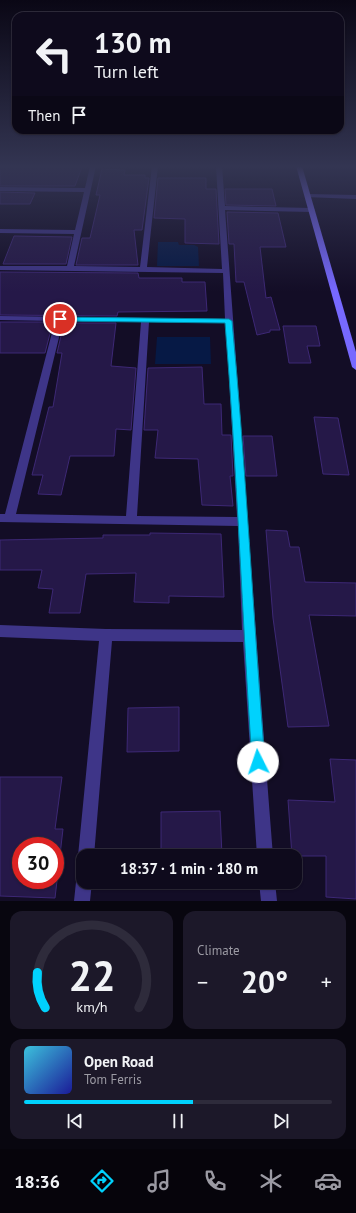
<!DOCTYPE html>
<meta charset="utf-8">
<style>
:root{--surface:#0e0a1c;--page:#1c1829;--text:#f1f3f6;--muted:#9b9aa3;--line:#2e2b3b;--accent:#00d2fd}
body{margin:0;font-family:"PT Sans",sans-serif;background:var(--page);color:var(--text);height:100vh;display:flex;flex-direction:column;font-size:15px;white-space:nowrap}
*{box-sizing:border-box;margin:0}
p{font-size:13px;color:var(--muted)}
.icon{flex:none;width:22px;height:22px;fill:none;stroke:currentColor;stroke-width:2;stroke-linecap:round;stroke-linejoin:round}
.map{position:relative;height:901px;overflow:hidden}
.panel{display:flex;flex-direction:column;gap:10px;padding:10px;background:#08060f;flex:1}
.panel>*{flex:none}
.hud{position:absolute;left:12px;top:12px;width:332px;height:122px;border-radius:12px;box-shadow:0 1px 3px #0004,0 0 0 1px var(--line);background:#0e0a1c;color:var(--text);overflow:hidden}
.speed{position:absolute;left:12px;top:837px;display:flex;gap:8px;font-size:20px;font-weight:700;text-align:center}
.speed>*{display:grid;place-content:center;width:52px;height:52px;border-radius:50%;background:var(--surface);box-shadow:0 1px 3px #0004,0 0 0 1px var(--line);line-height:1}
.speed .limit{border:6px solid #d22;background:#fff;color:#111}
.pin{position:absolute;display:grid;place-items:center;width:34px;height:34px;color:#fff;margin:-17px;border:2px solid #fff;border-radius:50%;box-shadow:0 1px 4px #0007}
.me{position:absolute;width:44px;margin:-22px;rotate:356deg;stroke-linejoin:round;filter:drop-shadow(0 0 3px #0008)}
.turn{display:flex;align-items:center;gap:14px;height:84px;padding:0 16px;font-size:18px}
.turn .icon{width:52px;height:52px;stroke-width:2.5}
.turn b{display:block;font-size:28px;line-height:34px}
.then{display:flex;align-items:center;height:38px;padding:0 16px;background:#0003;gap:8px;font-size:15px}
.big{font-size:30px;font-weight:800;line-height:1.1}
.panel .widget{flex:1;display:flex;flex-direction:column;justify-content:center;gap:6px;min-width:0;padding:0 14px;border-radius:12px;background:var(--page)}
.panel .dial{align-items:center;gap:0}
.dial svg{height:104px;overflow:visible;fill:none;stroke:var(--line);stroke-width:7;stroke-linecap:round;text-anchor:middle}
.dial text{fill:var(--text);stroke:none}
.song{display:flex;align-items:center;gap:12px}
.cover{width:48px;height:48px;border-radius:6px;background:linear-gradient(135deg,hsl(190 70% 55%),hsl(240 70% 35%))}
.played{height:4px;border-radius:2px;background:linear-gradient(90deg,var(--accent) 55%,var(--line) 55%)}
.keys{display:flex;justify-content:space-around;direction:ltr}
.heat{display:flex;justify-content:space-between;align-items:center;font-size:22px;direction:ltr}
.panel .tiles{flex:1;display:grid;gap:10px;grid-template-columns:1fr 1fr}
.widget:last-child{grid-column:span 2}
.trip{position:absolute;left:76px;top:849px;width:226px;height:40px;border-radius:12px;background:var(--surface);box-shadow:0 1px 3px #0004,0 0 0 1px var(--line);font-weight:800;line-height:40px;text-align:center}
.menu{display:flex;height:64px;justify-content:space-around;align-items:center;background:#06040b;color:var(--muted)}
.menu .icon{width:28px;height:28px}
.menu .current{color:var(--accent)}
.menu b{font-size:18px;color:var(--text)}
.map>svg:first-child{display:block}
.water{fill:#061945}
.building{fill:#251848;stroke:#3d2875;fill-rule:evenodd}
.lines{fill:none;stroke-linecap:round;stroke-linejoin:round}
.minor{fill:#3e3588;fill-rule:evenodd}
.secondary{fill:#7769ff;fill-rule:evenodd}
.route{fill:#00d2fd;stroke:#0088a4}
</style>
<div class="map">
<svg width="356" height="901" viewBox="0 0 356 901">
<rect width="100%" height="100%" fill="#130d26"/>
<!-- water -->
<path class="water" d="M 158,242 L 178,242 L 179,245 L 194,245 L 198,247 L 199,266 L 157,266 Z
M 157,337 L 210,337 L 211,364 L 155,364 Z"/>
<!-- building -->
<path class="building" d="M 0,166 L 27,166 L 82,167 L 75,186 L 0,186 Z
M 102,169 L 125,170 L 124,175 L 145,175 L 145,178 L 149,178 L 142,230 L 134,230 L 138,265 L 76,265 L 82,238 L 90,238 L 100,195 L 96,195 Z
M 158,178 L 206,178 L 206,189 L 216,189 L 219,244 L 185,243 L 185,219 L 154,218 Z
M 225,189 L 272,189 L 276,206 L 226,205 Z
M 0,192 L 35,193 L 30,204 L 0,204 Z
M 227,212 L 278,213 L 286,247 L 260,247 L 266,298 L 271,297 L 280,330 L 270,330 L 270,332 L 257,335 L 244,282 L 236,282 L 234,244 L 229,244 Z
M 14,236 L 72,237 L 66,264 L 3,264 Z
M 0,272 L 138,273 L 139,278 L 182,278 L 182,282 L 205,282 L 207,311 L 118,312 L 117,316 L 0,315 Z
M 0,322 L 53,322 L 45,353 L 0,353 Z
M 64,323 L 116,323 L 111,366 L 136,368 L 131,430 L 116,429 L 114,456 L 70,456 L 61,495 L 38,494 L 43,475 L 32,475 L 49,407 L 53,407 L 62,353 L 57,353 Z
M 283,326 L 316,326 L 320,346 L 307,346 L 311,363 L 289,363 Z
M 202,367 L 204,404 L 221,404 L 222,435 L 231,435 L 233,476 L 230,476 L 233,506 L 202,505 L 198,459 L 155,458 L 158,430 L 144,430 L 148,368 Z
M 314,417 L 338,418 L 349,475 L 323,474 Z
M 243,436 L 272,436 L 277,476 L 246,476 Z
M 266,530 L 287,531 L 290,547 L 299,547 L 305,582 L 356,583 L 356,616 L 309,615 L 329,726 L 288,727 L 273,618 Z
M 150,533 L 221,534 L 224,597 L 169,596 L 169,603 L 134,602 L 136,573 L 86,574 L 80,613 L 49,613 L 53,589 L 38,588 L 42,570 L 0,570 L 0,540 L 103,538 L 103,535 L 150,535 Z
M 179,707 L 179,751 L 127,752 L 128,708 Z
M 330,759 L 356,760 L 356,899 L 326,897 L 326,856 L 292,856 L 288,800 L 335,802 Z
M 0,777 L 62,777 L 55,829 L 63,829 L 55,898 L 0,896 ZM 21,846 L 55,846 L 55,880 L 21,880 Z
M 220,811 L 222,856 L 161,856 L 161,812 Z"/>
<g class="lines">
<!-- minor -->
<path class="minor" d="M 90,166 L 96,166 L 74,266 L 140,267 L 152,166 L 158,166 L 147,267 L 222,269 L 216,166 L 222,166 L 225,206 L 312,208 L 315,210 L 312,212 L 225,210 C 241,424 256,641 273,856 L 257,856 L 243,642 L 112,641 L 94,856 L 83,856 L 83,863 L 80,862 L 78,856 L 99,641 L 0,637 L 0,625 L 106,629 L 242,630 L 238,526 L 0,522 L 0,514 L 5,514 L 55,321 L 0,320 L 0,316 L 225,319 L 223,273 L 0,270 L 0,266 L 67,266 L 74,234 L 0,233 L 0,229 L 75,230 L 84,192 L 0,191 L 0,187 L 85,188 ZM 63,321 L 141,322 L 126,516 L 16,514 ZM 149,322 L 226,323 L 237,517 L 137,516 Z
M 308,194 L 356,195 L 356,199 L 306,197 L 306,195 Z
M 83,874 L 83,882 L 92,882 L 90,901 L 74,901 L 76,882 L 78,876 Z
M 259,882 L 275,882 L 277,901 L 261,901 Z"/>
<!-- secondary -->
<path class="secondary" d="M 296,166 L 302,166 L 356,352 L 356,370 L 352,367 Z"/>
</g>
<!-- sky -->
<linearGradient id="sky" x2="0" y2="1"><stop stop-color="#0a0715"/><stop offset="0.57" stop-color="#333552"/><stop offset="1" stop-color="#333552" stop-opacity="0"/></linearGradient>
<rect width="356" height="292" fill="url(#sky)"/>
<!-- route -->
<path class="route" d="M 57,317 L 229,319 L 232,321 C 246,468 253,615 265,762 L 263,766 L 258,768 L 254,766 L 252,762 C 242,616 237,469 225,323 L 60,321 L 56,319 Z"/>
</svg>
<div class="speed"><div class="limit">30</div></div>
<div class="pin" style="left:60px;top:319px;background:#d93025"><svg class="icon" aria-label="arrive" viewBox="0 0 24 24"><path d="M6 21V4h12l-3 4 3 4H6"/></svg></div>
<svg class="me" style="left:258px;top:762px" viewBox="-20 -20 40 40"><circle r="19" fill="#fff"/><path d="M0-13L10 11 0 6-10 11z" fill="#00d2fd"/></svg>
<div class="trip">18:37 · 1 min · 180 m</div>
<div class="hud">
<div class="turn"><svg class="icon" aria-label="left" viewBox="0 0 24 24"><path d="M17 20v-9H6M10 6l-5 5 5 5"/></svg><div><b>130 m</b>Turn left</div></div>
<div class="then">Then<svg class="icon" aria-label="arrive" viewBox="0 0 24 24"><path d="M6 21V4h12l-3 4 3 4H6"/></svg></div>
</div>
</div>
<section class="panel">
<div class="tiles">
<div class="widget dial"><svg viewBox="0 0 100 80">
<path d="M14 69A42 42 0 1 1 86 69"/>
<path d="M14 69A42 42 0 0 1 8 42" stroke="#00d2fd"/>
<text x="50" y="56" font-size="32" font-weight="700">22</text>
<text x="50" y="72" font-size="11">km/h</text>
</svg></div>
<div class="widget"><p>Climate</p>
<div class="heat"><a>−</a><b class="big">20°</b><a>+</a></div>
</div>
<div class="widget">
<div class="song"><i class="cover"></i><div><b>Open Road</b><p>Tom Ferris</p></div></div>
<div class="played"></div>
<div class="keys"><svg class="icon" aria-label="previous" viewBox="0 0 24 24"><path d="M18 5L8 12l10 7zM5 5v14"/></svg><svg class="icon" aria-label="pause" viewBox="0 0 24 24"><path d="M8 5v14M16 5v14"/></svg><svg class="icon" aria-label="next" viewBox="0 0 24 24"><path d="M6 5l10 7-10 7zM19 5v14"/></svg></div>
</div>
</div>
</section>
<nav class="menu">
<b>18:36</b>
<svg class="icon current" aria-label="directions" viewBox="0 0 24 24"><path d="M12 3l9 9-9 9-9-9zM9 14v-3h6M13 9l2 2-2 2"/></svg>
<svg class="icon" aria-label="music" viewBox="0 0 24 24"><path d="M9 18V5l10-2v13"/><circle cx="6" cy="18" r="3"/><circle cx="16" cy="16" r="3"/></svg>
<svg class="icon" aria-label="phone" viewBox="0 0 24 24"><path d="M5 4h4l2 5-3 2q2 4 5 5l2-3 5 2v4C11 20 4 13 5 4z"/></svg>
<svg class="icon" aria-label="climate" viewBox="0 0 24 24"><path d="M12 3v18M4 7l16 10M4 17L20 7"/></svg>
<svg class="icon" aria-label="car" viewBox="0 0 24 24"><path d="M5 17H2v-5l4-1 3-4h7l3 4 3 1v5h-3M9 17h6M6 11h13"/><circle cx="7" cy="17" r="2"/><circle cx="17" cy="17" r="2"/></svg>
</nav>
